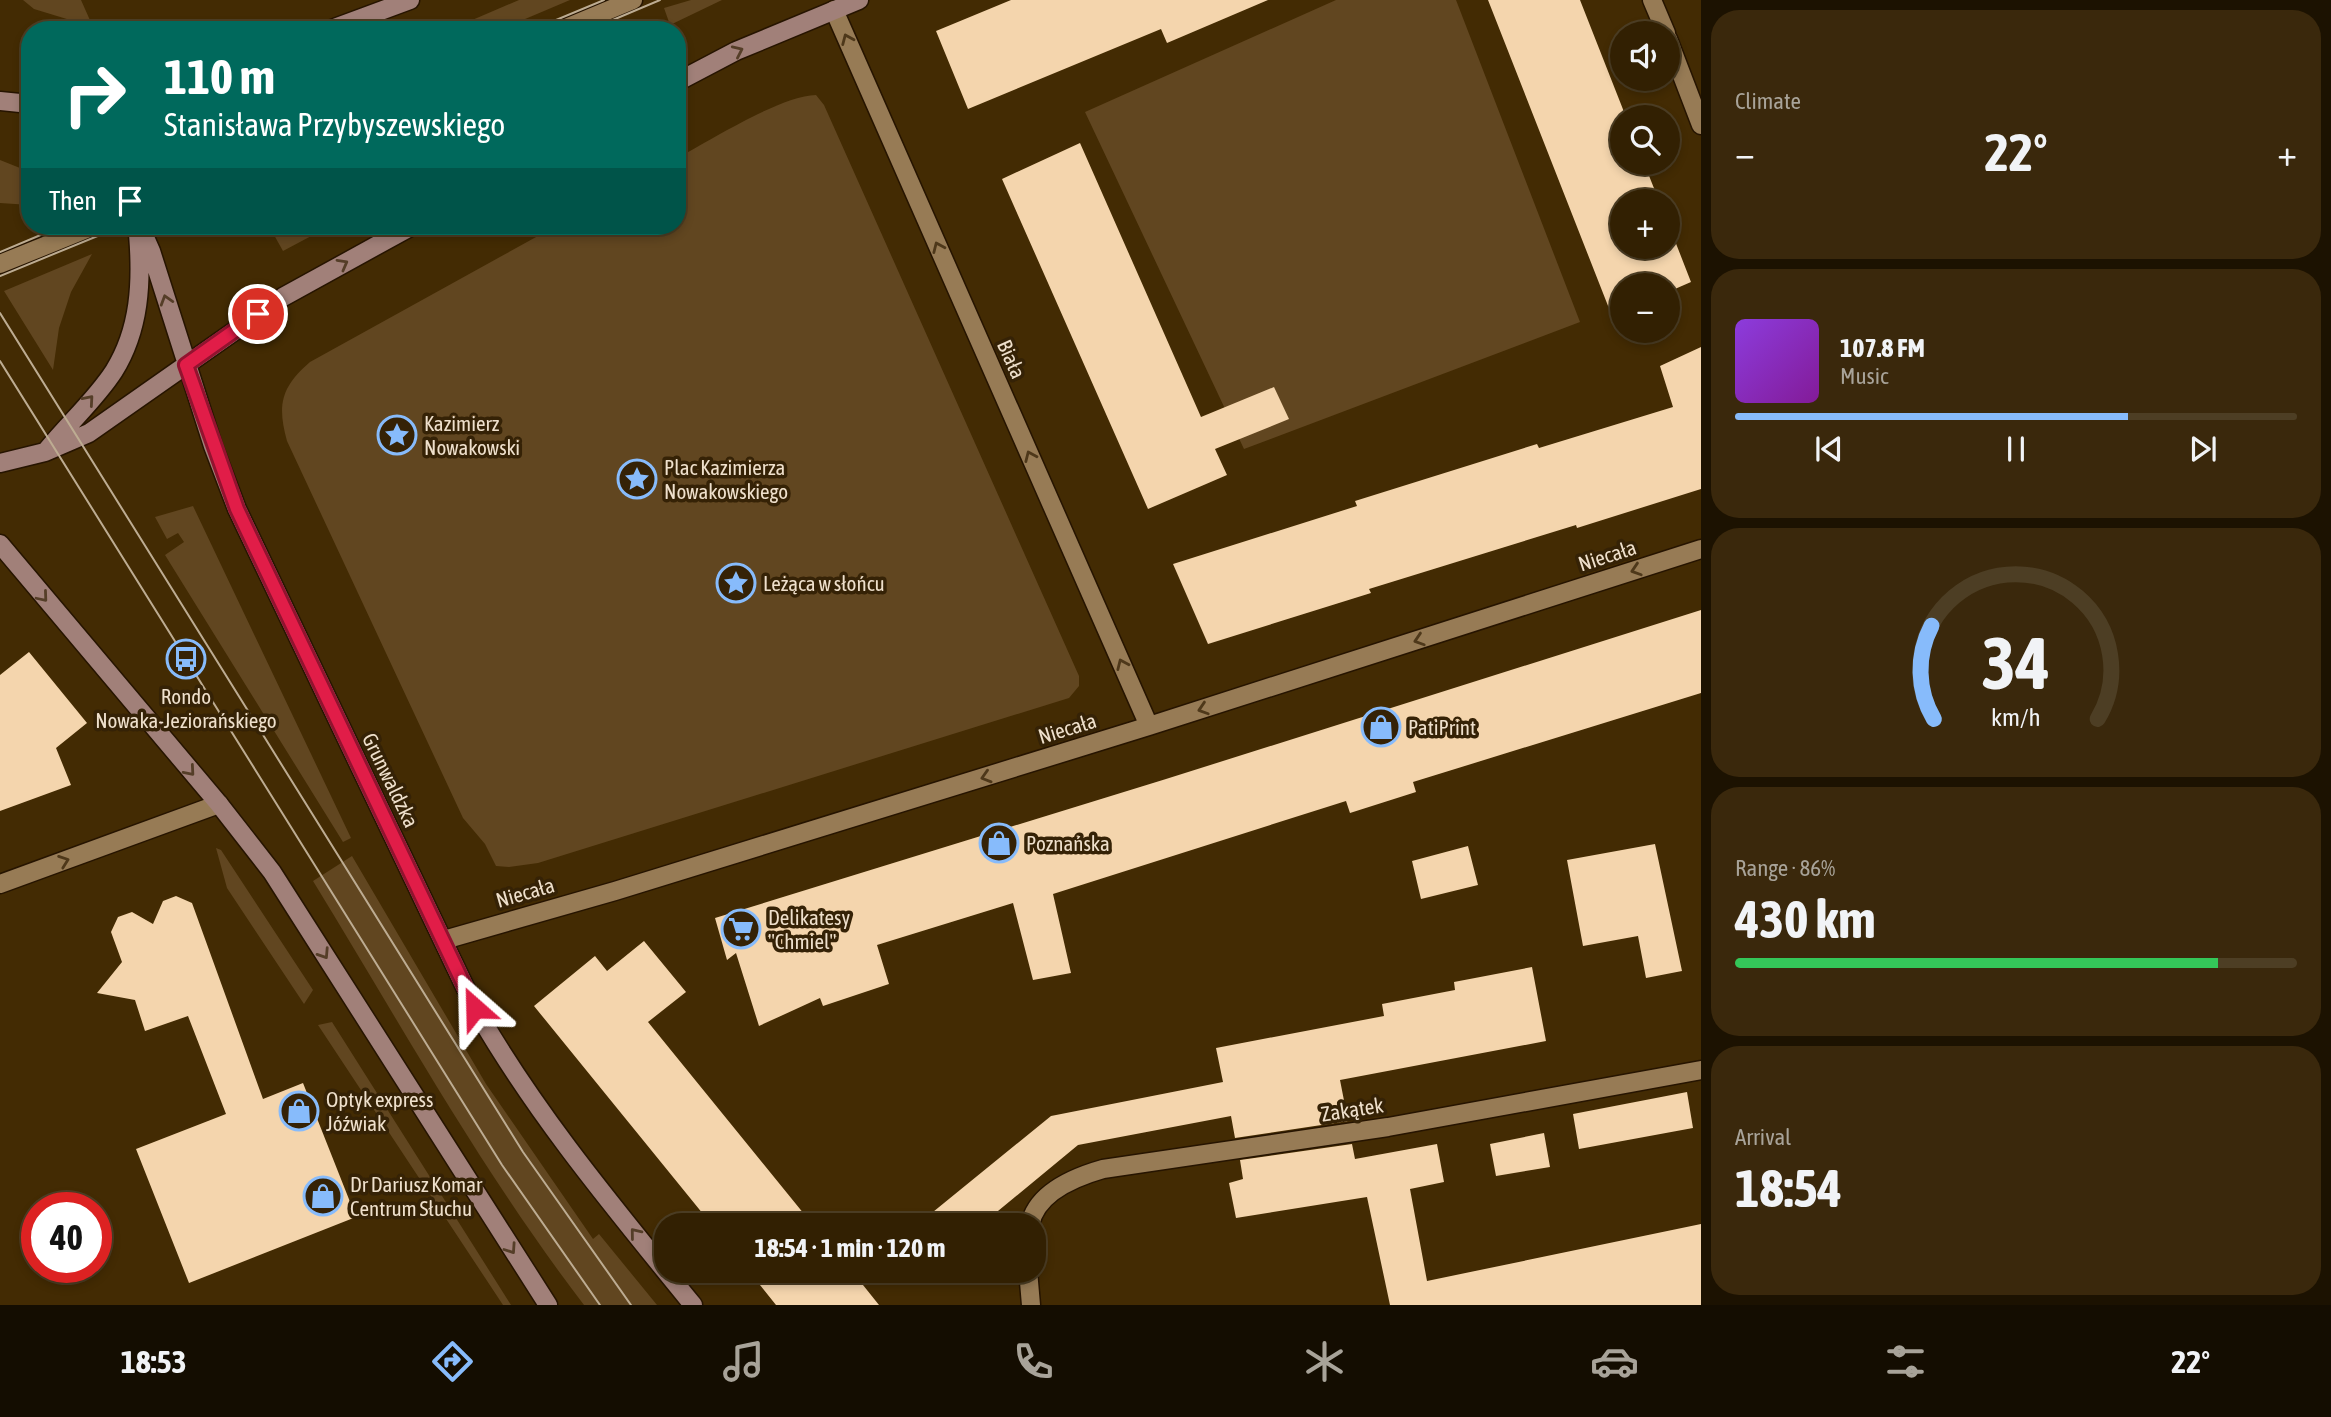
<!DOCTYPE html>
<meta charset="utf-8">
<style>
:root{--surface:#322002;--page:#3a280c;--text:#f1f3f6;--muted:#a8a399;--line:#4d3e24;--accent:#87bbfb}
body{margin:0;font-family:"Asap Condensed",sans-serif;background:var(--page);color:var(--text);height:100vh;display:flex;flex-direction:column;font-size:26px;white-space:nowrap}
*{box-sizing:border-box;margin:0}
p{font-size:23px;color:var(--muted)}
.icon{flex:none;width:38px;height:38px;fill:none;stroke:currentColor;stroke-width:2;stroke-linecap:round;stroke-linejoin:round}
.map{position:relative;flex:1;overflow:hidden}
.details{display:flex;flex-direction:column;gap:10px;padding:10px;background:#1c1201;width:630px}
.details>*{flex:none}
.top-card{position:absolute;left:21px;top:21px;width:665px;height:214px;border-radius:28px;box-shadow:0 4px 10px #0003,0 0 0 2px var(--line);background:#00695c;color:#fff;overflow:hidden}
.controls{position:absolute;left:1610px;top:21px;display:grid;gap:14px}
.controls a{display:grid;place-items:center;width:70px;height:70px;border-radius:50%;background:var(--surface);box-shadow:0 4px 10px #0003,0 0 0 2px var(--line);font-size:35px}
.speed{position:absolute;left:21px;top:1192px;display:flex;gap:14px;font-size:35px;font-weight:700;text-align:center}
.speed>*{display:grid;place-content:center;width:91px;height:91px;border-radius:50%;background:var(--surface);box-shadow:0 4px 10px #0003,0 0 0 2px var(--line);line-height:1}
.speed .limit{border:10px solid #d22;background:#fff;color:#111}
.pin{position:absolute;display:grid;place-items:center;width:60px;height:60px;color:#fff;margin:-30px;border:4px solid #fff;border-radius:50%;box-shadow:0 2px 7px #0007}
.me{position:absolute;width:77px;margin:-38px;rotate:335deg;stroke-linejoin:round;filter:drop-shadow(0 0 5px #0008)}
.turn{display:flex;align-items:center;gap:24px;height:147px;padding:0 28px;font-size:32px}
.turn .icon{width:91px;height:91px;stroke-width:2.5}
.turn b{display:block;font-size:49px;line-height:60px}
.then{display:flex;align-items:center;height:66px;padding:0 28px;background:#0003;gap:14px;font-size:26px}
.big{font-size:52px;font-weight:700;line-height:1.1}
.details .tile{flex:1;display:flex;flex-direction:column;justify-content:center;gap:10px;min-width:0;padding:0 24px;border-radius:28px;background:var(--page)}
.details .dial{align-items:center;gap:0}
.dial svg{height:182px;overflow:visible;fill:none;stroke:var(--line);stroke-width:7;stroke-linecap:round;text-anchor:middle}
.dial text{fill:var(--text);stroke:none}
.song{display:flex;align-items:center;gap:21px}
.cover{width:84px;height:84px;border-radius:10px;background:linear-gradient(135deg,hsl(270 70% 55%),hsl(290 70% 35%))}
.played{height:7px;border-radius:4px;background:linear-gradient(90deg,var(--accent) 70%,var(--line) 70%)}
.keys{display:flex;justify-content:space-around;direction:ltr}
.heat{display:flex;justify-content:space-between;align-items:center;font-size:38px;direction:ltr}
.charge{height:10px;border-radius:5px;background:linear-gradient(90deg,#34c759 86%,var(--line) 0)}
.trip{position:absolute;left:654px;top:1213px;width:392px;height:70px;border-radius:28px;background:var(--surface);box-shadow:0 4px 10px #0003,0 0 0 2px var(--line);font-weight:700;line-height:70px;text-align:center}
.dock{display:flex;height:112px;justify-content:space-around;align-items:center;background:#140d01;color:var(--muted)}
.dock .icon{width:49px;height:49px}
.dock .current{color:var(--accent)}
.dock b{font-size:32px;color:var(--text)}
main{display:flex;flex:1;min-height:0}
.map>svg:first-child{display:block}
.green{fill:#614620}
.building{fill:#f4d5ad}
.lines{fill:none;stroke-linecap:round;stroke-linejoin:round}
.lane-casing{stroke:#261400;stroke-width:21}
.street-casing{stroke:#261400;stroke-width:21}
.secondary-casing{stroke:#261400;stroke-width:21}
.lane{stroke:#977b55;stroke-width:18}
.street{stroke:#977b55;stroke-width:18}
.secondary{stroke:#a18079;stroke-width:18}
.tram{stroke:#bdac92;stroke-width:2}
.oneway{stroke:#4e381a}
.oneway2{stroke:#553e28}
.route-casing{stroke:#92132f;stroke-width:18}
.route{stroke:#e11d48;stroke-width:12}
.labels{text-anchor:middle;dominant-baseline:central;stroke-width:7;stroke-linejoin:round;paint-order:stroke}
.street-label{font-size:21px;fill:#efe0cc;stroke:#352206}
.poi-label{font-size:21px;fill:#efe0cc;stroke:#352206;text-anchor:start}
</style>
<main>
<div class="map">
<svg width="1701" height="1305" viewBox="0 0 1701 1305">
<rect width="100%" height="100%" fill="#432b03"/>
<!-- green -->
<path class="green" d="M 23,0 L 81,0 L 93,27 L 34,9 Z
M 519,0 L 570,0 L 499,30 L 449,30 Z
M 691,0 L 722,0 L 670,25 L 664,8 Z
M 1336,0 L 1456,0 L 1580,322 L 1244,449 L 1085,112 Z
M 816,95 L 824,105 L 1079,676 L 1079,686 L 1069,698 L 538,863 L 509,867 L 496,866 L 485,844 L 463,818 L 287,441 C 277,405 281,387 310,362 L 556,226 L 677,226 L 677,158 C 711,140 780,96 816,95 Z
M 0,160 L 30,172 L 30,205 L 0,203 Z
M 269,226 L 330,226 L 283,251 Z
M 92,254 L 71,292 L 59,328 L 53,370 L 4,291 Z
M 193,506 L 351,838 L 343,842 L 165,555 L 184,542 L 178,533 L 167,539 L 155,517 Z
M 216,848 L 221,850 L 313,990 L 304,1004 L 227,888 Z
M 352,856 L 486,1084 L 593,1239 L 599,1234 L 657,1305 L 584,1305 C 482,1172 400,1023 313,881 Z
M 332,1022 L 511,1305 L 503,1305 L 318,1025 Z"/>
<!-- building -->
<path class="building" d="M 1011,0 L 1268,0 L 1167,43 L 1161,29 L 968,109 L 936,31 Z
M 1488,0 L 1580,0 L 1626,117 L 1622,117 L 1622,163 L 1644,163 L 1659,201 L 1622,201 L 1622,247 L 1668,247 L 1668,223 L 1691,282 L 1668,292 L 1668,285 L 1622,285 L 1622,312 L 1612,316 Z
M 1080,143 L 1201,417 L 1274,387 L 1289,419 L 1215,449 L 1227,475 L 1148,509 L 1002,179 Z
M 1701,347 L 1701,489 L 1577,528 L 1576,525 L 1369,589 L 1371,593 L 1208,644 L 1173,564 L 1357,506 L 1355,501 L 1537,444 L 1539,448 L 1673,407 L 1660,366 Z
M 1701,610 L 1701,693 L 1413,782 L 1416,792 L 1350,813 L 1346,801 L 1053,894 L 1071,973 L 1033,980 L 1013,903 L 877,945 L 889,984 L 823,1006 L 820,998 L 759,1026 L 736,953 L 727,960 L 715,918 L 1166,779 Z
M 29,652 L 87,723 L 56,748 L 71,785 L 0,811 L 0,675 Z
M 1655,844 L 1682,971 L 1646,978 L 1638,936 L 1583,946 L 1567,860 Z
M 1468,846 L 1478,885 L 1421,899 L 1412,861 Z
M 176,896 L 192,903 L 263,1099 L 303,1083 L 356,1217 L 189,1283 L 136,1149 L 226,1114 L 188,1016 L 145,1031 L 135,1000 L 97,993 L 122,962 L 111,932 L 118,917 L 132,912 L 153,924 L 163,901 Z
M 644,941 L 686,992 L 648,1022 L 813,1225 L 712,1225 L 534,1006 L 595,956 L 607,971 Z
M 1532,967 L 1546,1041 L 1340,1080 L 1348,1121 L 1235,1138 L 1231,1116 L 1078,1145 L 981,1225 L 917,1225 L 1051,1116 L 1223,1082 L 1216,1048 L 1384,1016 L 1382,1004 L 1455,990 L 1454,982 Z
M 1687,1092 L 1693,1128 L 1579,1149 L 1573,1114 Z
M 1544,1133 L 1550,1167 L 1496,1176 L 1490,1144 Z
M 1352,1144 L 1355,1159 L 1437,1144 L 1444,1182 L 1410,1189 L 1427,1281 L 1701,1224 L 1701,1305 L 1390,1305 L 1367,1197 L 1236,1218 L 1229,1183 L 1243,1179 L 1240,1160 Z
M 748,1270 L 851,1270 L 879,1305 L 776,1305 Z"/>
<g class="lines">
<defs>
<path id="lane" d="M 561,30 L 633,0
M 0,264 L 94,226"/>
<path id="street" d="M 1652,0 L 1666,33
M 834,10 L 1149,726
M 1668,39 L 1701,125
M 0,884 L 219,804
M 444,940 L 615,891 L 1149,726 L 1701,549
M 1030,1225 C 1036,1193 1075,1177 1103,1169 L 1388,1127 L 1701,1070
M 1028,1270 L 1031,1305"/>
<path id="secondary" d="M 329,30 L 410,0
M 677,82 L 736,51 L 859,0
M 0,101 L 30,104
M 140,226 L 151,251 L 213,446 L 237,509 L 475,1008 C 536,1115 616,1210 693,1305
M 47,450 C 68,424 96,399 114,371 C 140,329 142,282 138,234
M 0,463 L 45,452 L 89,433 L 283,297 L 412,226
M 0,544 L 219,804 L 272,872 L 548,1305"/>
</defs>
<!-- lane casing -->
<use href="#lane" class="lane-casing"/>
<!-- street casing -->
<use href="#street" class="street-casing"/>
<!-- secondary casing -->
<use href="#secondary" class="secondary-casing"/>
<!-- lane -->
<use href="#lane" class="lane"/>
<!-- street -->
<use href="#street" class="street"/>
<!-- secondary -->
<use href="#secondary" class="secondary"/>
<!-- tram -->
<path class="tram" d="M 532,30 L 604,0
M 589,30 L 660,0
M 0,252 L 62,226
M 0,276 L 122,226
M 0,313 L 523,1152 L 631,1305
M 0,361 L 502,1165 L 600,1305"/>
</g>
<!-- one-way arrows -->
<defs><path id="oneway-chevron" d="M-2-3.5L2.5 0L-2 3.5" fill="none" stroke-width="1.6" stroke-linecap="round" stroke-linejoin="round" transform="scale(1.75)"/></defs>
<g class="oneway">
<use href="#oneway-chevron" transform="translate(847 39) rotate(-113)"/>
<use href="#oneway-chevron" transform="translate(938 247) rotate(-114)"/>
<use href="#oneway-chevron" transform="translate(1030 456) rotate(-114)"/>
<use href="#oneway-chevron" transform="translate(1636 570) rotate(162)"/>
<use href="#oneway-chevron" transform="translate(1419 640) rotate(162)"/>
<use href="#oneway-chevron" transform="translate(1122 664) rotate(-114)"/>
<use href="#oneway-chevron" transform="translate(1203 709) rotate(162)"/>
<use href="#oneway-chevron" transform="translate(986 777) rotate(163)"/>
<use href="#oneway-chevron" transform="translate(64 861) rotate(-20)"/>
</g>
<g class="oneway2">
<use href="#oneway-chevron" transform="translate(738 51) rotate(-25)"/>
<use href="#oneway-chevron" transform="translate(343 264) rotate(-29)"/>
<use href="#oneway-chevron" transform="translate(166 300) rotate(-107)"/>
<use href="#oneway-chevron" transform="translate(89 400) rotate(-49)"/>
<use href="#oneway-chevron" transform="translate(43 597) rotate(50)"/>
<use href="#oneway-chevron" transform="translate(190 771) rotate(49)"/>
<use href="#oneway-chevron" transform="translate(324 954) rotate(57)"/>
<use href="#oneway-chevron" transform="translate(635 1233) rotate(-129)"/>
<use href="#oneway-chevron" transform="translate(511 1249) rotate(56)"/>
</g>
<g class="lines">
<defs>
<path id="route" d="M 258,314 L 186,365 L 237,509 L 475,1008"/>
</defs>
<!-- route casing -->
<use href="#route" class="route-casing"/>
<!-- route -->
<use href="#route" class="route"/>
</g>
<!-- icons -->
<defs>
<symbol id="sight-ring" viewBox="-11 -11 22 22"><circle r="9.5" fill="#352206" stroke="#87bbfb" stroke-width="1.5"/><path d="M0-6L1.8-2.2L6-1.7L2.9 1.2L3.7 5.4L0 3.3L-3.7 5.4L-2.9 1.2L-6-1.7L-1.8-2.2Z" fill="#87bbfb"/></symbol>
<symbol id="bus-ring" viewBox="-11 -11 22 22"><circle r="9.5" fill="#352206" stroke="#87bbfb" stroke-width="1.5"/><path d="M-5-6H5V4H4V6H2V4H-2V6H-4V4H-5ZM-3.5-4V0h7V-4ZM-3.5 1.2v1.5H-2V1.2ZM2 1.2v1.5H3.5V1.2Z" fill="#87bbfb"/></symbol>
<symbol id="shop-ring" viewBox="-11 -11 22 22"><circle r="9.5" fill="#352206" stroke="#87bbfb" stroke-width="1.5"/><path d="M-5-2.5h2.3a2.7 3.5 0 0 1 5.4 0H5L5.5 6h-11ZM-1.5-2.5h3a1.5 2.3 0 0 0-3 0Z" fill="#87bbfb"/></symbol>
<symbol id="supermarket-ring" viewBox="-11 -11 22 22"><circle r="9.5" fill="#352206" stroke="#87bbfb" stroke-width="1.5"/><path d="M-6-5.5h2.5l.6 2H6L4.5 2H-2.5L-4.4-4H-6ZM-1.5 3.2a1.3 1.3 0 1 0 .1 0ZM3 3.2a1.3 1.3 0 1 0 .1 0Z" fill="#87bbfb"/></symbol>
</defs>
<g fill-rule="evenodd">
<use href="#sight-ring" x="375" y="413" width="44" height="44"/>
<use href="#sight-ring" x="615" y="457" width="44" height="44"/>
<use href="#sight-ring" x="714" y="561" width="44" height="44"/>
<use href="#bus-ring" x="164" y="637" width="44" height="44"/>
<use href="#shop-ring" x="1359" y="705" width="44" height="44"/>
<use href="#shop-ring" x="977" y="821" width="44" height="44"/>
<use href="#supermarket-ring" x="719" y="907" width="44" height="44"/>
<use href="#shop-ring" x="277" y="1089" width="44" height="44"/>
<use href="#shop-ring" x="301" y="1174" width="44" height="44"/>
</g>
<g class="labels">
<!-- street labels -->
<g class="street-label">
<text transform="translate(1012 359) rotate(66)">Biała</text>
<text transform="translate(1607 555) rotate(-18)">Niecała</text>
<text transform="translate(1067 728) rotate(-17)">Niecała</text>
<text transform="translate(391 780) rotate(64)">Grunwaldzka</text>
<text transform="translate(525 892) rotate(-16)">Niecała</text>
<text transform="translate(1352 1109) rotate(-9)">Zakątek</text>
</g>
<!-- poi labels -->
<g class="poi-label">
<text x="424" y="423">Kazimierz<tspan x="424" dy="24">Nowakowski</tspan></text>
<text x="664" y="467">Plac Kazimierza<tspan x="664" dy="24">Nowakowskiego</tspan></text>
<text x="763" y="583">Leżąca w słońcu</text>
<text x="186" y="696" text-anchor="middle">Rondo<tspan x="186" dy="24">Nowaka-Jeziorańskiego</tspan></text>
<text x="1408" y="727">PatiPrint</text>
<text x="1026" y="843">Poznańska</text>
<text x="768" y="917">Delikatesy<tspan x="768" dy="24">"Chmiel"</tspan></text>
<text x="326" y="1099">Optyk express<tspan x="326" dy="24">Jóźwiak</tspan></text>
<text x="350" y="1184">Dr Dariusz Komar<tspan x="350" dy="24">Centrum Słuchu</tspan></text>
</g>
</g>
</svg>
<div class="controls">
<a><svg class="icon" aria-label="sound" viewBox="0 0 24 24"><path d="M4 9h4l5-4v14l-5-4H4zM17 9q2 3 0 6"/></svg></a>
<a><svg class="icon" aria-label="search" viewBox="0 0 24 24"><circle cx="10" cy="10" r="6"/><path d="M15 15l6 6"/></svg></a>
<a>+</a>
<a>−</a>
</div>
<div class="speed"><div class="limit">40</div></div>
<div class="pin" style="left:258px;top:314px;background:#d93025"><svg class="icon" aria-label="arrive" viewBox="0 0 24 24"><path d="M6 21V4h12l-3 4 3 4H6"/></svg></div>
<svg class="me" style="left:475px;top:1008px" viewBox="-20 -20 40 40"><path d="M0-17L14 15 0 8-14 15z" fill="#e11d48" stroke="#fff" stroke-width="4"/></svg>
<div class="trip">18:54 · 1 min · 120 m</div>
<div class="top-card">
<div class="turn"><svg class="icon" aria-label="right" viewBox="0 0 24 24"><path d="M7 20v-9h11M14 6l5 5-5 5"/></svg><div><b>110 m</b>Stanisława Przybyszewskiego</div></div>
<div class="then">Then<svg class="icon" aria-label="arrive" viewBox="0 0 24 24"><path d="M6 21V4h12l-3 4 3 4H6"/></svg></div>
</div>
</div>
<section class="details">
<div class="tile"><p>Climate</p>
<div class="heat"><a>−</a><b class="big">22°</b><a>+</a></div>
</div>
<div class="tile">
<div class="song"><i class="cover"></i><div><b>107.8 FM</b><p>Music</p></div></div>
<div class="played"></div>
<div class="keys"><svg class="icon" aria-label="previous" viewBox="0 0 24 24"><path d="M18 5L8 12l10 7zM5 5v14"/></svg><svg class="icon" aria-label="pause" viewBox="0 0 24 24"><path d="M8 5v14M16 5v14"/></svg><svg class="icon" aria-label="next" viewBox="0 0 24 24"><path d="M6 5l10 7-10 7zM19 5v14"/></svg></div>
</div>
<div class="tile dial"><svg viewBox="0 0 100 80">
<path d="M14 69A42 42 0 1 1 86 69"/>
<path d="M14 69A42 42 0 0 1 13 28" stroke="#87bbfb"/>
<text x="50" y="56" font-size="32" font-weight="700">34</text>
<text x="50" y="72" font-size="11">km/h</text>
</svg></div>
<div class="tile"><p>Range · 86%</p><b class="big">430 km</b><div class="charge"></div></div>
<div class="tile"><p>Arrival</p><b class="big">18:54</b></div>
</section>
</main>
<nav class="dock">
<b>18:53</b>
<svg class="icon current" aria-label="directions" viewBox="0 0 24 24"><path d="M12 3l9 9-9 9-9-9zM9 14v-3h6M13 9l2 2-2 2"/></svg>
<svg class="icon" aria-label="music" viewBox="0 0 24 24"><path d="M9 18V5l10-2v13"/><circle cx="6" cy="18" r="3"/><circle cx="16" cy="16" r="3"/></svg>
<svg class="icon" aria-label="phone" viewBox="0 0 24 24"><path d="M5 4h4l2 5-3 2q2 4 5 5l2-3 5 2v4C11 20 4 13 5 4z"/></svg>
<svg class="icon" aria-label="climate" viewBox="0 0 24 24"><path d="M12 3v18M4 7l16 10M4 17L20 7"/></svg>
<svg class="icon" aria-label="car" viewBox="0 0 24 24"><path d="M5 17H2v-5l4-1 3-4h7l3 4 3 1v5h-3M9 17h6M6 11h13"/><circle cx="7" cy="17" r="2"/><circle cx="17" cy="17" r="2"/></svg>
<svg class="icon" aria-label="filters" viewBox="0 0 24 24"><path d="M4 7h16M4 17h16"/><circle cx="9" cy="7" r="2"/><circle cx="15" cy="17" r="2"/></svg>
<b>22°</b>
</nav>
